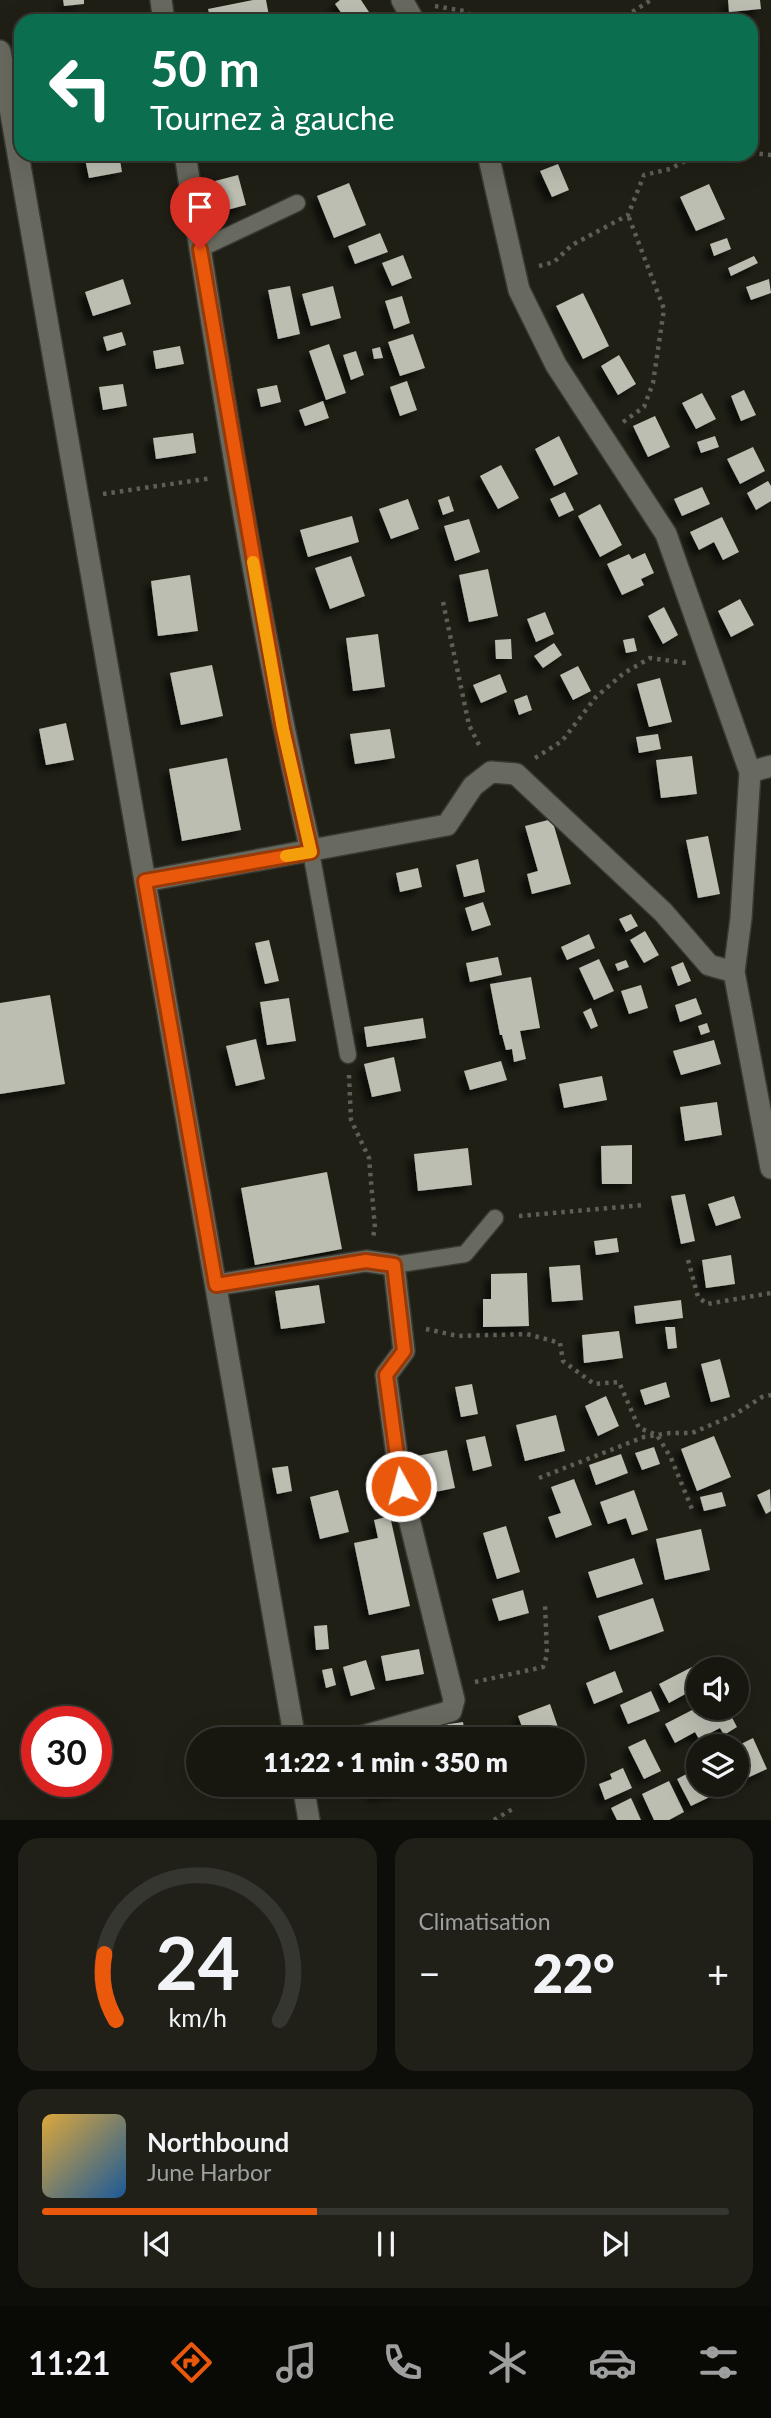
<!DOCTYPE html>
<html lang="fr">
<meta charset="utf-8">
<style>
:root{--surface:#171710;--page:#202019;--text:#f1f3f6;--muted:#9e9f9f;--line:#363630;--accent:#ea580c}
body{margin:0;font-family:Lato,sans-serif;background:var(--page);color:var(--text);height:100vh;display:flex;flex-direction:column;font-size:26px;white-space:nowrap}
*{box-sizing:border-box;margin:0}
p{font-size:23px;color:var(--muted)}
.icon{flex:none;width:38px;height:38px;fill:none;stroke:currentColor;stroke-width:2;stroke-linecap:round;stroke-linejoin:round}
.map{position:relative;height:1820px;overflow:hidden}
.side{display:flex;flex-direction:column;gap:18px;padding:18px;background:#0d0d09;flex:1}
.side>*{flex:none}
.guide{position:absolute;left:14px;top:14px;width:744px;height:147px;border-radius:21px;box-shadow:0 7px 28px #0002,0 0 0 2px var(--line);background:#0b6e4f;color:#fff;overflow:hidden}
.buttons{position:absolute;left:686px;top:1657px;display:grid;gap:14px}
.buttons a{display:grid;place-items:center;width:63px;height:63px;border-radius:50%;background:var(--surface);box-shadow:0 7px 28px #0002,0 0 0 2px var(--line);font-size:35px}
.speed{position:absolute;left:21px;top:1706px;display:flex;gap:14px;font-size:35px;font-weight:700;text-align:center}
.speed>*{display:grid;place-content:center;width:91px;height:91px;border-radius:50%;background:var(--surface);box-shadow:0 7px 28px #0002,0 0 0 2px var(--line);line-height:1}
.speed .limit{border:10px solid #d22;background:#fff;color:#111}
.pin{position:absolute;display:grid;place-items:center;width:60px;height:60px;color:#fff;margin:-72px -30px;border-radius:50% 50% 50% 0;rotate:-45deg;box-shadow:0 0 7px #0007}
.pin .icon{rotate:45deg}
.me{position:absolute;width:77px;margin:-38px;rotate:353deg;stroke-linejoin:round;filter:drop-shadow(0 0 5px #0008)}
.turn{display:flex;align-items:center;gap:24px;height:147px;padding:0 21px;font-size:32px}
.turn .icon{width:91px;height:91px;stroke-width:2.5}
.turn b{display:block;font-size:49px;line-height:60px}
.big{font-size:52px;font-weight:800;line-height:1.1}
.side .card{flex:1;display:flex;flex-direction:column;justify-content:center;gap:10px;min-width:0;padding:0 24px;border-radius:21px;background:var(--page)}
.side .dial{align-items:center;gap:0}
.dial svg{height:182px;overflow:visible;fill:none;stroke:var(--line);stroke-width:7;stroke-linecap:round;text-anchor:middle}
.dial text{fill:var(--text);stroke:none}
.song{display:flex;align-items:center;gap:21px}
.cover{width:84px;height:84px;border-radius:10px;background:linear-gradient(135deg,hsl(40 70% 55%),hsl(210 70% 35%))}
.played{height:7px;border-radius:4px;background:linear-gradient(90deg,var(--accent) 40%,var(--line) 40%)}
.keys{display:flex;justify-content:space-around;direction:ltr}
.heat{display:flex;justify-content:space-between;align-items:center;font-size:38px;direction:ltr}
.side .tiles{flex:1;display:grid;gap:18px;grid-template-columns:1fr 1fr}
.card:last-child{grid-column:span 2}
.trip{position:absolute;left:186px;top:1727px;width:399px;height:70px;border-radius:35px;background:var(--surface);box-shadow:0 7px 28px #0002,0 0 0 2px var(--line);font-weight:800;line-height:70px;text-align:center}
.tabs{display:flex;height:112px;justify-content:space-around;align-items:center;background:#090906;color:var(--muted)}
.tabs .icon{width:49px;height:49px}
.tabs .selected{color:var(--accent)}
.tabs b{font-size:32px;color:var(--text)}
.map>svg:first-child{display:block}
.building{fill:#bdbeb2;filter:url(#shadow)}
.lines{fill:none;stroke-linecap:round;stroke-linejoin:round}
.lane-casing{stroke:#393933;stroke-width:19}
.street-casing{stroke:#393933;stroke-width:24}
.path{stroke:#5e5e56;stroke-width:4.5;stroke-dasharray:3.5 5;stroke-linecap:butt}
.lane{stroke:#696a5f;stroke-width:16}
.street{stroke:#696a5f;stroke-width:21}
.route-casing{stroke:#983908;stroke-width:18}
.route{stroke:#ea580c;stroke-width:12}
.slow{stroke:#f59e0b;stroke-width:12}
</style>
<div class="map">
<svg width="771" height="1820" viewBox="0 0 771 1820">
<defs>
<filter id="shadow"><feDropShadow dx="-6" dy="6" stdDeviation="3.5" flood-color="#0009"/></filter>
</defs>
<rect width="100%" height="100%" fill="#1f1f16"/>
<!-- building -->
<path class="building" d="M 63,0 L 84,0 L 84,4 L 64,6 Z
M 253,0 L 266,0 L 269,16 L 241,21 L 211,21 L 208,9 Z
M 340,0 L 361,0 L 375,21 L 347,21 L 335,4 Z
M 728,0 L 760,0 L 761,9 L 729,12 Z
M 84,154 L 119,154 L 122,172 L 89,178 Z
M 558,164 L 569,190 L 552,197 L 540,171 Z
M 238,175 L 246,205 L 223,211 L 215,181 Z
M 349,183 L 366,225 L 334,238 L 317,196 Z
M 709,184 L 725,219 L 696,231 L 680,197 Z
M 380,233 L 388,252 L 355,264 L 348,246 Z
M 727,238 L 731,249 L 714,256 L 710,244 Z
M 403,255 L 412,278 L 392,286 L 382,263 Z
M 754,256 L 758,263 L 731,276 L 728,268 Z
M 123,279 L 131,304 L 93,316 L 85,292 Z
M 769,279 L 771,293 L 751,300 L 746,287 Z
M 290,286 L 300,334 L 278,339 L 268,290 Z
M 333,286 L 341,318 L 311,326 L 302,294 Z
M 583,293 L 609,346 L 583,359 L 556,306 Z
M 402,296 L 410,323 L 394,329 L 385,301 Z
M 122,332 L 126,345 L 107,351 L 103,337 Z
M 413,334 L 425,368 L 400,376 L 388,342 Z
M 329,344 L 346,393 L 326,400 L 309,351 Z
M 180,346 L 184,364 L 156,369 L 153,351 Z
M 380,347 L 383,358 L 374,359 L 372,349 Z
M 356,351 L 364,375 L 351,380 L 343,355 Z
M 619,355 L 636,384 L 618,395 L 601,366 Z
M 407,381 L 417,410 L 400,416 L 390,387 Z
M 123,384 L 127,406 L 103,410 L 99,387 Z
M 277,385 L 281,402 L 261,407 L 257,389 Z
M 744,390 L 756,415 L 741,421 L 731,396 Z
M 702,393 L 716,419 L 696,429 L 682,403 Z
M 323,401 L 329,418 L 305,426 L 299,410 Z
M 655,416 L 670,447 L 648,457 L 633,426 Z
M 193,433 L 196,453 L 156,459 L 153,438 Z
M 559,436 L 578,474 L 554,486 L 535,449 Z
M 715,436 L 719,447 L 701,453 L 697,442 Z
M 753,447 L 765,471 L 740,484 L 727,459 Z
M 501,465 L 519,498 L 498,509 L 480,476 Z
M 768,481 L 771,486 L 771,501 L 756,510 L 747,493 Z
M 702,487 L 710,504 L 682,516 L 674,499 Z
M 565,492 L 574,510 L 559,517 L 550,499 Z
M 449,496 L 454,511 L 443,515 L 438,500 Z
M 408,499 L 419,529 L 391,539 L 379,509 Z
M 600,504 L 622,545 L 600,557 L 578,516 Z
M 352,516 L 359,542 L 308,557 L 300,530 Z
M 722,517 L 739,552 L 723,560 L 714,542 L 699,550 L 690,532 Z
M 469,519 L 480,552 L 455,561 L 444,526 Z
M 645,553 L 654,573 L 641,579 L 644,585 L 622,595 L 607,564 L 629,554 L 632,559 Z
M 351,556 L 365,596 L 330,609 L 315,568 Z
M 488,569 L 498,616 L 469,622 L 459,575 Z
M 190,575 L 198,631 L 158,636 L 151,581 Z
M 740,599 L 754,625 L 731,637 L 718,611 Z
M 664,607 L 678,635 L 663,644 L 648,616 Z
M 545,612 L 554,634 L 536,642 L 527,619 Z
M 378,634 L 385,687 L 353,691 L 346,638 Z
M 634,638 L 637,651 L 626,653 L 623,640 Z
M 511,639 L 512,659 L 496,659 L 495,640 Z
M 554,643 L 562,655 L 543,668 L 534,656 Z
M 212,665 L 223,716 L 181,725 L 170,673 Z
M 578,666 L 591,691 L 573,700 L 560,675 Z
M 500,674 L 507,692 L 481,703 L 473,685 Z
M 660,678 L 672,722 L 649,727 L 637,684 Z
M 527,695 L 532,710 L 519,715 L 514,700 Z
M 66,723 L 74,760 L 46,765 L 39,729 Z
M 390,729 L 395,758 L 355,764 L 350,734 Z
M 658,734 L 661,749 L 639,753 L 636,737 Z
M 692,756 L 697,794 L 661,798 L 656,760 Z
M 227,758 L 241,830 L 182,841 L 169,769 Z
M 552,819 L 571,884 L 532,894 L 527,874 L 538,871 L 525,826 Z
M 708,836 L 720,894 L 698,898 L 686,840 Z
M 478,859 L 485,892 L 464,897 L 456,865 Z
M 418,868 L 422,887 L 400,892 L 396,873 Z
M 483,902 L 491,925 L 472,931 L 465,908 Z
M 631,914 L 638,926 L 626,932 L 619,919 Z
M 645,931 L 659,955 L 644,963 L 630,940 Z
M 589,934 L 595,948 L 567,960 L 561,947 Z
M 269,940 L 279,981 L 265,984 L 255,943 Z
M 498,957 L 502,975 L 470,982 L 466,963 Z
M 599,959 L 614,991 L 594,1000 L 579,968 Z
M 626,960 L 629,967 L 618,971 L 615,964 Z
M 683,962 L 691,981 L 678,986 L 671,967 Z
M 531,977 L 540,1028 L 520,1031 L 526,1059 L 514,1062 L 512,1049 L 506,1050 L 502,1035 L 500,1035 L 490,984 Z
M 641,985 L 648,1008 L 629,1014 L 621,991 Z
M 50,995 L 65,1084 L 0,1094 L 0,1003 Z
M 289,998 L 296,1041 L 267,1045 L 260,1002 Z
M 696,998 L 702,1014 L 680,1022 L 675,1005 Z
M 591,1008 L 598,1026 L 591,1029 L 583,1012 Z
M 423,1018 L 426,1038 L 367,1047 L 364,1027 Z
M 707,1023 L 710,1032 L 701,1035 L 698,1026 Z
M 256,1039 L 265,1079 L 236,1086 L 226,1046 Z
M 714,1040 L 721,1064 L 681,1075 L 673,1051 Z
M 394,1057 L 401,1091 L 372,1097 L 364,1064 Z
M 501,1061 L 507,1080 L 470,1090 L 464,1071 Z
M 602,1076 L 607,1100 L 564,1108 L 559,1084 Z
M 717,1102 L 722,1135 L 685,1141 L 680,1107 Z
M 632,1145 L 632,1184 L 602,1184 L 601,1146 Z
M 468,1148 L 472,1185 L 418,1191 L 414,1154 Z
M 327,1172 L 342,1249 L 255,1265 L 241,1188 Z
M 685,1194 L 695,1241 L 681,1244 L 671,1196 Z
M 734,1196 L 741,1218 L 716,1226 L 708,1204 Z
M 617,1238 L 619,1252 L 596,1255 L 594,1241 Z
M 731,1255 L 735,1284 L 706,1288 L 702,1260 Z
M 580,1265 L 583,1300 L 552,1302 L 549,1267 Z
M 527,1273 L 529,1326 L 483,1327 L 483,1299 L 491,1299 L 491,1274 Z
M 319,1285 L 325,1323 L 281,1329 L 275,1291 Z
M 681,1300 L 683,1318 L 636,1324 L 634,1306 Z
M 665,1327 L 675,1327 L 677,1348 L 668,1349 Z
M 619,1331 L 623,1358 L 584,1363 L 582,1335 Z
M 720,1359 L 730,1397 L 711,1402 L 701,1364 Z
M 666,1382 L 670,1397 L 645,1405 L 640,1390 Z
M 472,1384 L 478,1414 L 461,1417 L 455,1387 Z
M 606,1396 L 619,1426 L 598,1436 L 585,1406 Z
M 556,1415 L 565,1451 L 525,1461 L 516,1425 Z
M 485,1436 L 492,1466 L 473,1471 L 466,1440 Z
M 714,1436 L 731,1477 L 697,1491 L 681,1449 Z
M 654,1447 L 660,1464 L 642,1470 L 635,1453 Z
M 447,1450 L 455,1488 L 415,1496 L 407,1458 Z
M 621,1454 L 628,1473 L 596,1485 L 589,1465 Z
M 288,1466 L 292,1491 L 277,1494 L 272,1468 Z
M 574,1479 L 592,1525 L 556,1538 L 548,1517 L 561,1513 L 551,1487 Z
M 770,1489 L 771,1511 L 766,1514 L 757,1495 Z
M 338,1490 L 349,1532 L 320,1539 L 310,1497 Z
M 634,1490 L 648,1530 L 632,1535 L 626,1518 L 608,1524 L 600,1502 Z
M 722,1492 L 726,1506 L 704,1511 L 700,1497 Z
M 390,1516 L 410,1606 L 369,1615 L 354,1543 L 378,1538 L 374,1520 Z
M 506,1526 L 520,1572 L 497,1579 L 483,1533 Z
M 701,1529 L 710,1570 L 665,1580 L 656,1539 Z
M 634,1558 L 643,1584 L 597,1598 L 588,1572 Z
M 523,1590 L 529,1613 L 499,1621 L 492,1599 Z
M 653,1598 L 664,1631 L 610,1650 L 598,1616 Z
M 327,1625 L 329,1649 L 316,1650 L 314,1626 Z
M 419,1649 L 424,1674 L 386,1681 L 381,1656 Z
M 366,1660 L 375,1689 L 351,1696 L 343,1667 Z
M 692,1667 L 698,1678 L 698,1687 L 669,1703 L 659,1684 Z
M 332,1668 L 336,1685 L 326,1688 L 322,1670 Z
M 615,1671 L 623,1692 L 594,1704 L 586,1683 Z
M 651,1691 L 660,1711 L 628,1724 L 620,1705 Z
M 550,1704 L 560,1733 L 544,1740 L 527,1740 L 518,1716 Z
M 698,1707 L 727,1708 L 737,1727 L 724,1735 L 720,1728 L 699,1739 L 695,1732 L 675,1743 L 665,1724 Z
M 463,1722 L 466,1740 L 444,1740 L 442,1725 Z
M 753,1738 L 767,1769 L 745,1779 L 737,1762 L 737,1746 Z
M 645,1739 L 661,1771 L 644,1779 L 628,1747 Z
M 623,1768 L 632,1788 L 605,1800 L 599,1784 L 612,1779 L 610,1774 Z
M 698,1768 L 698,1785 L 714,1785 L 718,1793 L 691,1806 L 677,1779 Z
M 669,1781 L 684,1812 L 669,1820 L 654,1820 L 642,1794 Z
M 372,1785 L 405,1785 L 406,1790 L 374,1796 Z
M 631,1798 L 641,1820 L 617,1820 L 611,1808 Z"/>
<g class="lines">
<defs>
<path id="lane" d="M 200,249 L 297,203
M 311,852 L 348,1055
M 394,1265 L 465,1254 L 495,1218"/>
<path id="street" d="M 161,0 L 164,21
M 402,0 L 414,21
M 0,51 L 295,1740
M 185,154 C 222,387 258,621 311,852
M 488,154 L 519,290 L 556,365 L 666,534 L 750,772 L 741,918 L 734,972 L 771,1168
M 750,772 L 771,766
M 145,881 L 447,825 L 473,786 L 491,772 L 516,774 L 663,912 L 709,965 L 734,972
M 216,1285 L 366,1261 L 394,1265 L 404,1351 L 386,1375 L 401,1486 L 454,1700 L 451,1711 L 349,1740
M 303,1785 L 309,1820"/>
</defs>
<!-- lane casing -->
<use href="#lane" class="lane-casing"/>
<!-- street casing -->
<use href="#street" class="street-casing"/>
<!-- path -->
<path class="path" d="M 435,6 L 464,11 L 482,21
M 618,21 L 651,0
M 751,153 L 771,155
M 539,266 L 554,262 L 572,245 L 628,215 L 644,175 L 670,169 L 698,154
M 623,422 L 644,407 L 653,383 L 664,309 L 628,215
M 103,494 L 212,478
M 443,602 L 469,725 L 481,749
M 535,758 L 562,741 L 596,697 L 624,673 L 650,658 L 686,663
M 349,1075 L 351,1120 L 369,1158 L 375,1228 L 373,1237
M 519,1216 L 643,1205
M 688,1260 L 698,1297 L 707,1304 L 771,1293
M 426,1329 L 458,1336 L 527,1334 L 560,1343 L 563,1361 L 594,1384 L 619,1382 L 639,1428 L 657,1435 L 671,1458 L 692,1509
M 539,1478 L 644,1437 L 670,1433 L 692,1433 L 734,1415 L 762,1397 L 771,1395
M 475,1682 L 543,1667 L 547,1655 L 545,1603
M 494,1820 L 516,1807"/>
<!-- lane -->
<use href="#lane" class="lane"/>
<!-- street -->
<use href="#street" class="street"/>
</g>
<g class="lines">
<defs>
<path id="route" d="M 200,249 L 283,729 L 311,852 L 145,881 L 216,1285 L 366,1261 L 394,1265 L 404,1351 L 386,1375 L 401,1486"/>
</defs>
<!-- route casing -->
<use href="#route" class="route-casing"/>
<!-- route -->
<use href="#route" class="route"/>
<!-- slow -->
<path class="slow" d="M 253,562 L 283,729 L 311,852 L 286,856"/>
</g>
</svg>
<div class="buttons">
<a><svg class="icon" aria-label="sound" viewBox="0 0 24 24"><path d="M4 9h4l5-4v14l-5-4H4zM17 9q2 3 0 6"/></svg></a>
<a><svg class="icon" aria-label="layers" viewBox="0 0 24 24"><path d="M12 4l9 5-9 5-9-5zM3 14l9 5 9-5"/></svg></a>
</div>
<div class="speed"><div class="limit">30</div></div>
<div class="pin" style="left:200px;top:249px;background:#d93025"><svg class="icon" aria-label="arrive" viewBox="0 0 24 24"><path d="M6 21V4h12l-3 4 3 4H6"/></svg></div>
<svg class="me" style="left:401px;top:1486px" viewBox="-20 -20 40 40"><circle r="17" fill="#ea580c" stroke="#fff" stroke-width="3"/><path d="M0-11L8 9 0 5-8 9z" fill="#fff"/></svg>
<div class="trip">11:22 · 1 min · 350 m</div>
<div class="guide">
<div class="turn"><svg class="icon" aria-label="left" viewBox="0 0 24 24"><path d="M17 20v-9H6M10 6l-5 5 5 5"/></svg><div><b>50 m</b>Tournez à gauche</div></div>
</div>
</div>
<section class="side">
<div class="tiles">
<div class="card dial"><svg viewBox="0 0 100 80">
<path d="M14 69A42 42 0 1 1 86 69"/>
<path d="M14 69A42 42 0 0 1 9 40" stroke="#ea580c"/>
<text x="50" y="56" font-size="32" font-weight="700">24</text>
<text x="50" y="72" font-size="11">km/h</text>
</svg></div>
<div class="card"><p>Climatisation</p>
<div class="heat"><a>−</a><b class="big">22°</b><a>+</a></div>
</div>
<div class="card">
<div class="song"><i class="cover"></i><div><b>Northbound</b><p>June Harbor</p></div></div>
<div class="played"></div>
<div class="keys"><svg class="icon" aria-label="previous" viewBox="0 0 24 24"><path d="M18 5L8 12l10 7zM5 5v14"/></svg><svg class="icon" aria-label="pause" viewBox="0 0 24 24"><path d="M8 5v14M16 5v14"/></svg><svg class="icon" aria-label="next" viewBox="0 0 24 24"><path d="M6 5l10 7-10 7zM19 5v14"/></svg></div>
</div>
</div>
</section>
<nav class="tabs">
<b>11:21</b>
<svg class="icon selected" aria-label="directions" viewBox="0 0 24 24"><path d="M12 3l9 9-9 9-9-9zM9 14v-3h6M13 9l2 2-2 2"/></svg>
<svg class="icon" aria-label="music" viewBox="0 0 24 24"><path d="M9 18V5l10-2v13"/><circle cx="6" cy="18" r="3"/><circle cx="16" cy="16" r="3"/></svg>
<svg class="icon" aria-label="phone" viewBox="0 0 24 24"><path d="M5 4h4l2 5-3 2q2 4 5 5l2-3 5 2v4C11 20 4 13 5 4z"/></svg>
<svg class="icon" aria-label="climate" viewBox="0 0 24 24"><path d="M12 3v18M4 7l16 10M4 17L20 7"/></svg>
<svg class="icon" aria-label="car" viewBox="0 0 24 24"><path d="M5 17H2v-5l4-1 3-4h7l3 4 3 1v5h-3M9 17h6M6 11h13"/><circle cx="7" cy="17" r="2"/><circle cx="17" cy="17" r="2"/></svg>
<svg class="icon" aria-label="filters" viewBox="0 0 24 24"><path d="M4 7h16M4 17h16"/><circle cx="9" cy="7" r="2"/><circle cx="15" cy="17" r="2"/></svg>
</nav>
